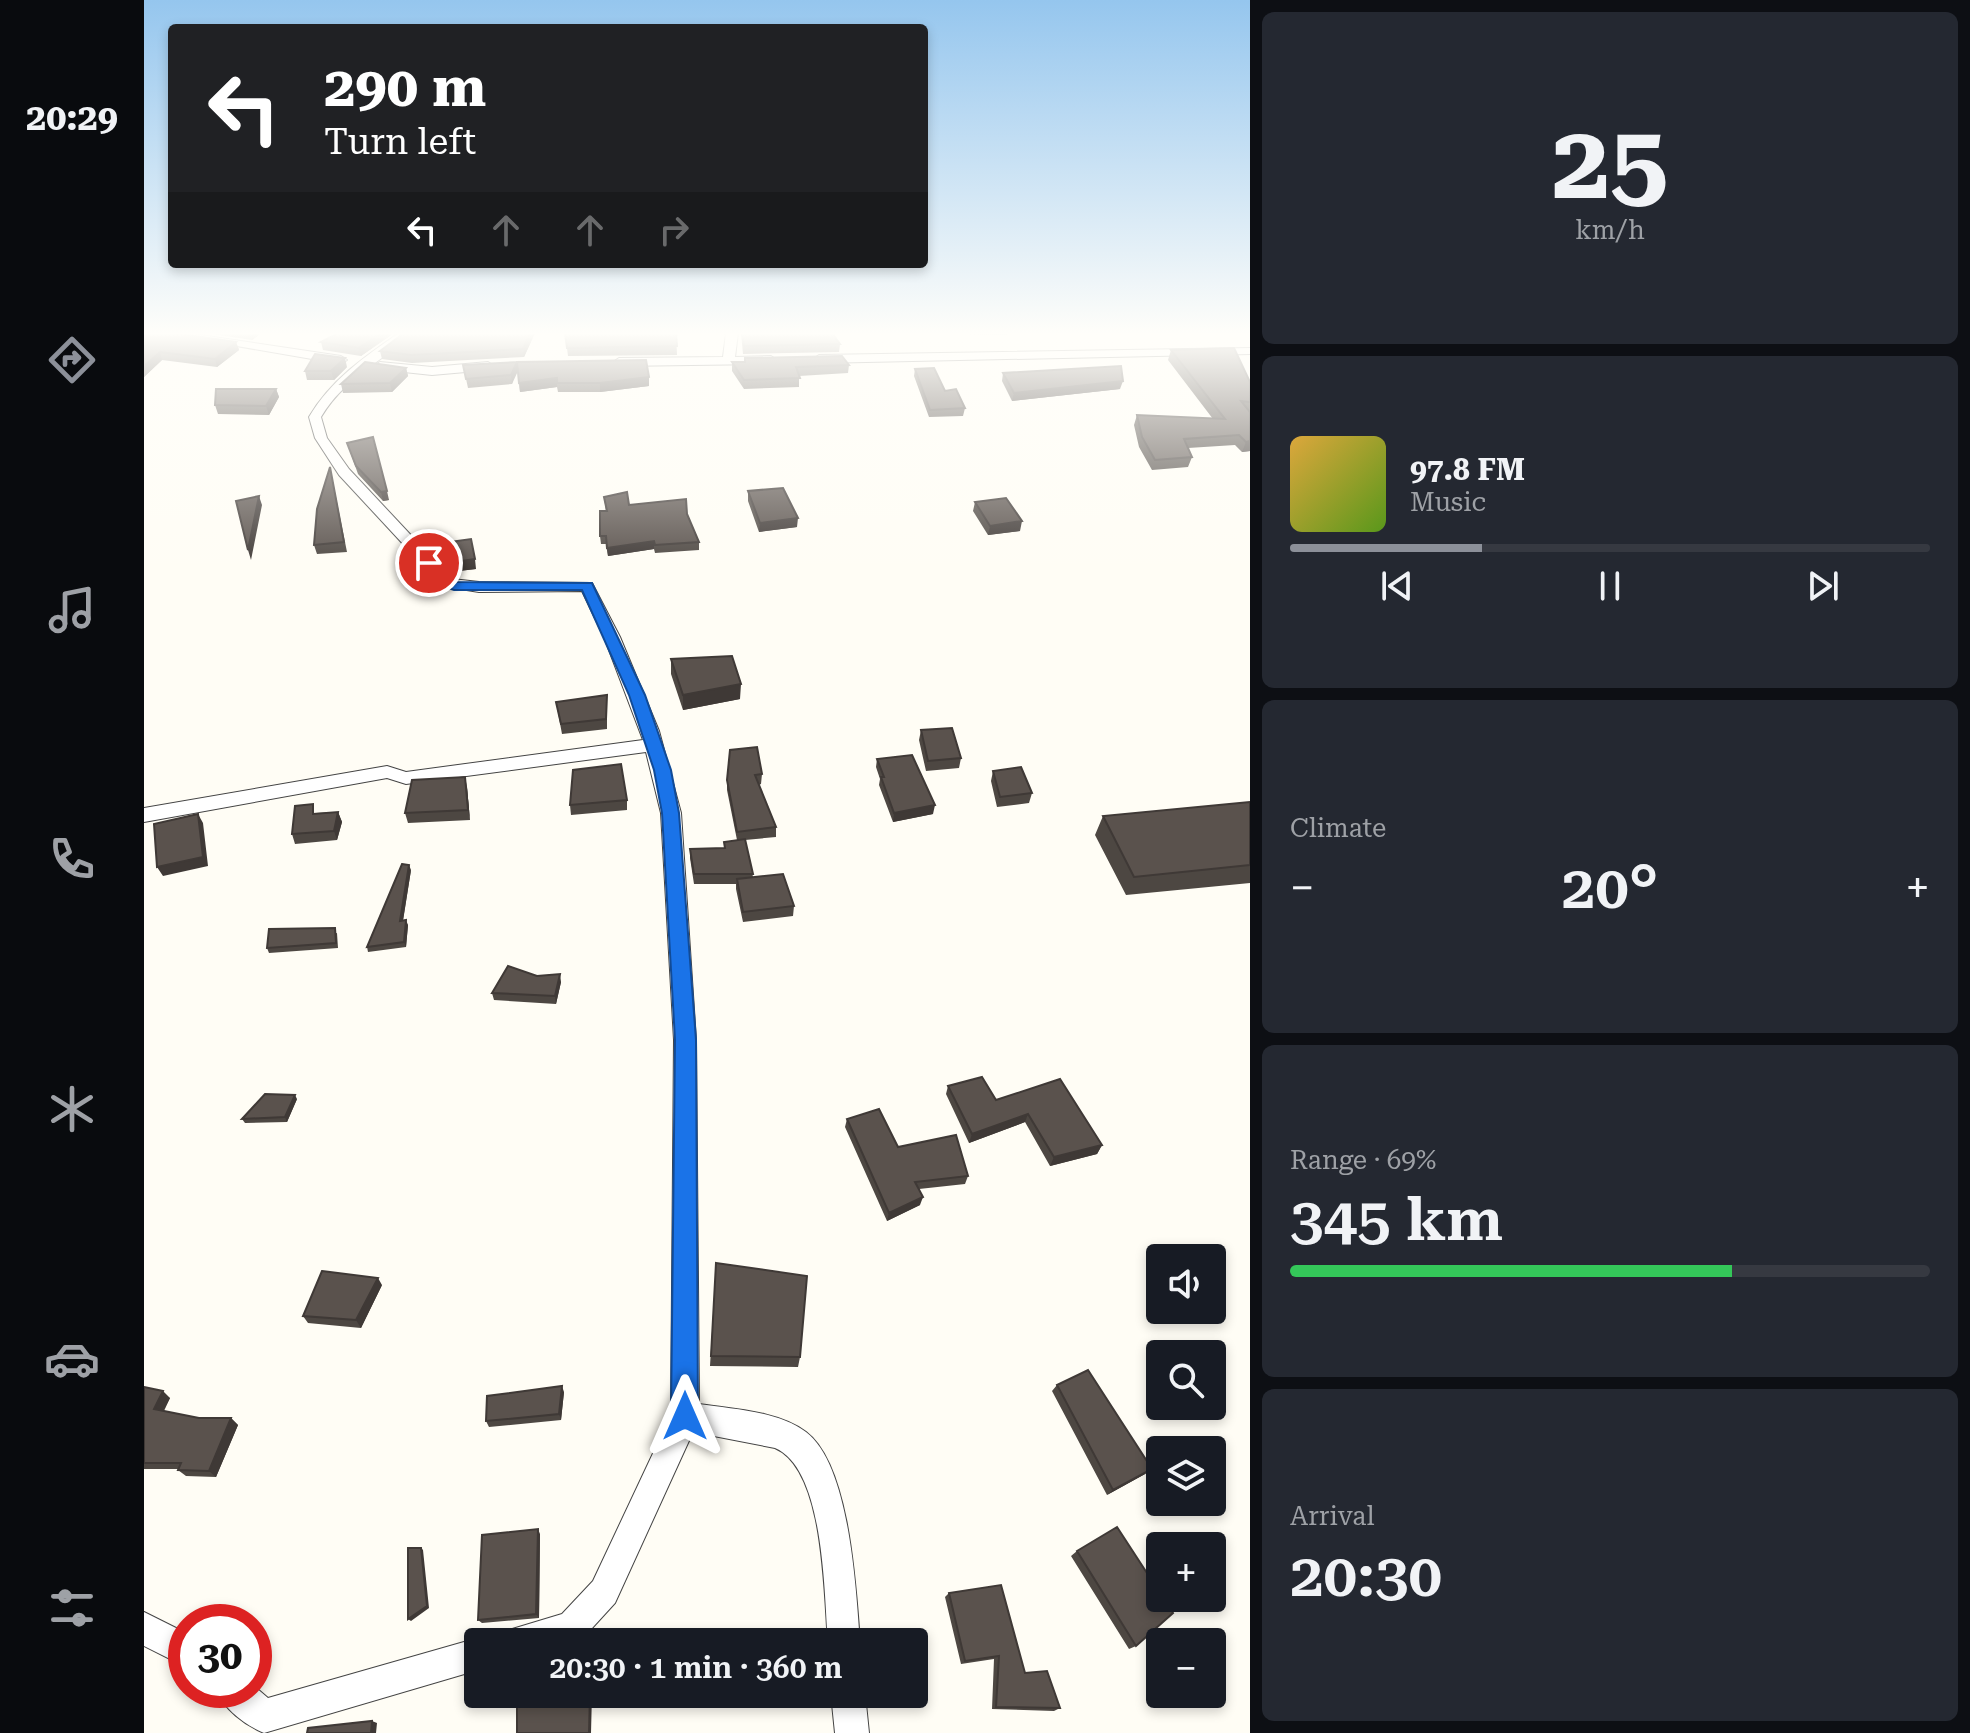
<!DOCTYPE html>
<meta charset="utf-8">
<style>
:root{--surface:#171b24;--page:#242831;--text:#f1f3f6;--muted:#9ea1a6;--line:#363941;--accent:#8c9099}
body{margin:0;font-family:"Roboto Serif",serif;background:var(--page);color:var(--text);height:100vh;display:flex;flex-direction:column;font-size:30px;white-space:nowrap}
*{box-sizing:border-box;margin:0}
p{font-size:26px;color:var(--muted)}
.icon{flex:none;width:44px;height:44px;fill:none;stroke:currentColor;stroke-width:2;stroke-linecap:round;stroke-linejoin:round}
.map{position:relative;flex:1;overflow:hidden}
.panel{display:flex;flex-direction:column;gap:12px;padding:12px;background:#0d0f14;width:720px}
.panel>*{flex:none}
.guide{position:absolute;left:24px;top:24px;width:760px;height:244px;border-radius:8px;box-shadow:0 4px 12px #0003;background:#202124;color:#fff;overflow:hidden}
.controls{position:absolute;left:1002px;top:1244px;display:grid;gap:16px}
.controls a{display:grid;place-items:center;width:80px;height:80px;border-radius:8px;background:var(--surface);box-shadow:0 4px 12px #0003;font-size:40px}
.speed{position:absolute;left:24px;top:1604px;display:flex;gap:16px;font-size:40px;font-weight:700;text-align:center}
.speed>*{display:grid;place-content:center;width:104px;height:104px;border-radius:50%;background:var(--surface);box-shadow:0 4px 12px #0003;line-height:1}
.speed .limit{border:12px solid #d22;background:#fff;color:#111}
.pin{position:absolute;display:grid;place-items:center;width:68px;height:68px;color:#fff;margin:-34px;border:4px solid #fff;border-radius:50%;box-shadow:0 2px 8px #0007}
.me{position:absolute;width:88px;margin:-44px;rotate:0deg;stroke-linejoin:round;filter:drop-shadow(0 0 6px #0008)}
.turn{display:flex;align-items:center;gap:28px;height:168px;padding:0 24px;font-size:36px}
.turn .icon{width:104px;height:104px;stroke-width:2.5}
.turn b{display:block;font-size:56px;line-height:68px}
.lanes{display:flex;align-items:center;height:76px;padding:0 24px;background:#0003;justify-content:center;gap:40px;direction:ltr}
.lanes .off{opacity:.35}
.big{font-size:60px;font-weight:600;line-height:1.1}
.panel .card{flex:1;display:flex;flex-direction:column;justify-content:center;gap:12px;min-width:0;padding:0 28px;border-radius:12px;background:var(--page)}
.panel .dial{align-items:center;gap:0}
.dial b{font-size:104px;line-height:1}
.song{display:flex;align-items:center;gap:24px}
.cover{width:96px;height:96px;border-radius:12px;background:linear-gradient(135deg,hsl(40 70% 55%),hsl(90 70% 35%))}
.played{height:8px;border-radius:4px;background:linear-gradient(90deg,var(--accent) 30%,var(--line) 30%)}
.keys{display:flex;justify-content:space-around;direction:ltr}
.heat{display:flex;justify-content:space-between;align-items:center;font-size:44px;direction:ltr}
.charge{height:12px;border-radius:6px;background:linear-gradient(90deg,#34c759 69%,var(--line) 0)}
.trip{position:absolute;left:320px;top:1628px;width:464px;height:80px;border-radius:8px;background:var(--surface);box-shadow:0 4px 12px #0003;font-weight:600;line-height:80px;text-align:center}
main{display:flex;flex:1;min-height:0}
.menu{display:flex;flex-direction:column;width:144px;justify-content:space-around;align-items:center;background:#090b0e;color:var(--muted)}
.menu .icon{width:56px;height:56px}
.menu .active{color:var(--accent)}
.menu b{font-size:36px;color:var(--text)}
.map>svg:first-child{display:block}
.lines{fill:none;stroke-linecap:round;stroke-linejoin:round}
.street-casing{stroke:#444;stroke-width:2}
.street{fill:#fff;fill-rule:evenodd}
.wall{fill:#4d4742}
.shaded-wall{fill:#3f3936}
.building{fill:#5a524d;stroke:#3f3936;stroke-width:2}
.route{fill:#1a73e8;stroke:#114b97;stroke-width:2}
</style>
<main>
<nav class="menu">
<b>20:29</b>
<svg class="icon active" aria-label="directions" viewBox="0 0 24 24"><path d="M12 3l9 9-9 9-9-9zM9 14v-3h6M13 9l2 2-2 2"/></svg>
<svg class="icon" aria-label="music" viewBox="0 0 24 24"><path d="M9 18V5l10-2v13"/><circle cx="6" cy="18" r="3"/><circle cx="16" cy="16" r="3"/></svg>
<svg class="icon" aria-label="phone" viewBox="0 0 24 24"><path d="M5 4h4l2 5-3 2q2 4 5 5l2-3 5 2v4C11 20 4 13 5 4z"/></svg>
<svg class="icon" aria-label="climate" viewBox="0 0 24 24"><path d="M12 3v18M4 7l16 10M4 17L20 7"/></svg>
<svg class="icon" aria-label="car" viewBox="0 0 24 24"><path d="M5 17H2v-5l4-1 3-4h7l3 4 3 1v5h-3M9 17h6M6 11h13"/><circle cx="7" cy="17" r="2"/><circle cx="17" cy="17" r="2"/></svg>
<svg class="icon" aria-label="filters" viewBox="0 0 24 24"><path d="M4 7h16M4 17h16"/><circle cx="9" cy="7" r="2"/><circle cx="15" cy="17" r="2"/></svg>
</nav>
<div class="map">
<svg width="1106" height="1733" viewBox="0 0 1106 1733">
<rect width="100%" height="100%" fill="#fffdf5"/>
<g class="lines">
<defs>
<path id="street" d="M 17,333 L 43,333 L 197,356 L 203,360 L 197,364 Z
M 255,333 L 268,333 C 237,363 200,378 177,417 L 183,438 L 205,469 L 308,579 L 335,582 L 448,583 L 476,637 L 515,731 L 537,813 L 552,1040 L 555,1404 C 588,1409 634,1411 662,1432 C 706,1465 712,1590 716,1642 L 684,1642 C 680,1595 681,1469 631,1448 L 549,1432 L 471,1603 L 439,1638 L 431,1642 L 361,1642 L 365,1630 L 418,1614 L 449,1581 L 527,1415 L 530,1040 L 517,813 L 502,752 L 262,784 L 243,778 L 0,822 L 0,808 L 243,766 L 262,772 L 499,740 L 460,637 L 438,591 L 335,592 L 298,586 L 195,475 L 171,438 L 165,417 C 187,380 220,357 255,333 Z
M 582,333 L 594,333 L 591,357 L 627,356 L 633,360 L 627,364 L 475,366 L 469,362 L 475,358 L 579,357 Z
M 1106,348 L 1106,354 L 675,363 L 669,359 L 675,355 Z
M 236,362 L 288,367 L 344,362 L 350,366 L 344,370 L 288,375 L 232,369 L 230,366 Z
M 0,1612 L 42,1633 L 42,1667 L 0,1646 Z
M 334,1638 L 345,1642 L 334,1642 L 334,1670 L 120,1733 C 101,1725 80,1709 72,1690 L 110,1690 L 110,1686 L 124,1698 Z
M 687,1694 L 721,1694 L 725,1733 L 691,1733 Z"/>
</defs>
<!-- street casing -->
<use href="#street" class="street-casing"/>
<!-- street -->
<use href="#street" class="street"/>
</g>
<!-- wall -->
<path class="wall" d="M 0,333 L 92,342 L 95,350 L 73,367 L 18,360 L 0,377 Z
M 62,333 L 115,333 L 116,334 L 108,340 Z
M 181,333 L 250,333 L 217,356 L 179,350 L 177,342 L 192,334 Z
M 311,333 L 391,333 L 380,357 L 268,363 L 238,359 L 236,351 Z
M 421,333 L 532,333 L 533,355 L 424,356 Z
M 597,333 L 688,333 L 696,344 L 695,352 L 599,354 Z
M 821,333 L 863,333 L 862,335 L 821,334 Z
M 1027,350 L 1106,382 L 1106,451 L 1098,452 L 1091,445 L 1044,448 L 1048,457 L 1044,467 L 1008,470 L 995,447 L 990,425 L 993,415 L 1069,419 L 1024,360 Z
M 373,362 L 368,384 L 324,388 L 319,365 Z
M 373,362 L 505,386 L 456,392 L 414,392 L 413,387 L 376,392 Z
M 588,362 L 705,365 L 704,373 L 655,376 L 655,387 L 600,389 L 588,371 Z
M 203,367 L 190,380 L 163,380 L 161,371 Z
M 262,368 L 264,376 L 248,392 L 199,393 L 197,384 Z
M 771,369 L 801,391 L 821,408 L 819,416 L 785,417 L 770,376 Z
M 859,373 L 976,389 L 868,401 L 858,381 Z
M 132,389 L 135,397 L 125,415 L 74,414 L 71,405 Z
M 203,443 L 245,500 L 239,501 L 214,474 Z
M 186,467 L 203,552 L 173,554 L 170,545 Z
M 604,491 L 653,527 L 615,532 L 604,501 Z
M 460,497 L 485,505 L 543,514 L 555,542 L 555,550 L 511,553 L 510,549 L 464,556 L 462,544 L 457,544 L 456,536 L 462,511 Z
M 831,502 L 876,531 L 844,535 L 829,511 Z
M 291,544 L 332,569 L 306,572 L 293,554 Z
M 527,659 L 596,699 L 539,710 L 527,674 Z
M 463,695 L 463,729 L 418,734 L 412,702 Z
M 777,730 L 817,758 L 815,768 L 782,771 L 775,740 Z
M 733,759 L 789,814 L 749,822 L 735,785 L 736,779 L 732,767 Z
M 849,771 L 888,793 L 885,803 L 853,807 L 847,781 Z
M 618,774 L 617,784 L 615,785 L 632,827 L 632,837 L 601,840 L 609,877 L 650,906 L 649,916 L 599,922 L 592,889 L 592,884 L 550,884 L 546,858 L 546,849 L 580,848 L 580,842 L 593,840 L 583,790 L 583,780 Z
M 323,787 L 326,820 L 264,823 L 261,813 Z
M 483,800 L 483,810 L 427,815 L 426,805 Z
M 1106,802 L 1106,883 L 982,895 L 951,835 L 959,816 Z
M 194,812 L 198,822 L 193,840 L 151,844 L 148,834 L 172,813 Z
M 267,870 L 259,921 L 264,925 L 262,947 L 224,952 L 223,947 Z
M 193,933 L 194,948 L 125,953 L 123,948 Z
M 393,976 L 417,982 L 412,1004 L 350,1000 L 348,993 Z
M 804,1086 L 852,1100 L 958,1145 L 953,1154 L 906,1166 L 881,1122 L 825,1143 L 802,1094 Z
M 153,1099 L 143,1122 L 101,1123 L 98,1119 Z
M 703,1119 L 754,1147 L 824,1176 L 821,1184 L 775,1189 L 776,1205 L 743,1221 L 701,1127 Z
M 572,1263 L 656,1357 L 654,1367 L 566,1366 Z
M 238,1285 L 217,1328 L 164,1323 L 159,1316 Z
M 913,1385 L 1001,1474 L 963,1495 L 908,1391 Z
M 0,1387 L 26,1398 L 20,1411 L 55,1418 L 87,1418 L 94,1425 L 72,1477 L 42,1476 L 34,1470 L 35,1469 L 0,1469 Z
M 420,1392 L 417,1420 L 345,1427 L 342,1421 Z
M 396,1534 L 395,1618 L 338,1623 L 334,1620 Z
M 933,1551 L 992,1646 L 985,1649 L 927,1556 Z
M 805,1593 L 881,1673 L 916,1708 L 910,1711 L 848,1709 L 850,1659 L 817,1664 L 801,1597 Z"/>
<!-- shaded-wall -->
<path class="shaded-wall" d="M 106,333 L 115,333 L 116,334 L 108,340 Z
M 237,333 L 250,333 L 217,356 L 215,348 Z
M 386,333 L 391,333 L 380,357 L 379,349 Z
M 92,342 L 95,350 L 73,367 L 71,359 Z
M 16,352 L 18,360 L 0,377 L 0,366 Z
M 201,358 L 203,367 L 190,380 L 187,371 Z
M 373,362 L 374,371 L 368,384 L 367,375 Z
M 262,368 L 264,376 L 248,392 L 246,383 Z
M 505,377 L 505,386 L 456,392 L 456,383 Z
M 413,378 L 413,387 L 376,392 L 375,383 Z
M 979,381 L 976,389 L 868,401 L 870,393 Z
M 132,389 L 135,397 L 125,415 L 122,406 Z
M 1106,441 L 1106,451 L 1098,452 L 1102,442 Z
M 243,491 L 245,500 L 239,501 L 237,492 Z
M 115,496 L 118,505 L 107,560 L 104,550 Z
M 654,518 L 653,527 L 615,532 L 616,523 Z
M 878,521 L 876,531 L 844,535 L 846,526 Z
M 510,541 L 510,549 L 464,556 L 463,548 Z
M 331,559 L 332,569 L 306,572 L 304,563 Z
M 597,684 L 596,699 L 539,710 L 539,695 Z
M 321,777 L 323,787 L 326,820 L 324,810 Z
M 791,805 L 789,814 L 749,822 L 750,813 Z
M 194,812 L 198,822 L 193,840 L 190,831 Z
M 54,814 L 59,823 L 64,866 L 19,876 L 13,867 Z
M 265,865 L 267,870 L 258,926 L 256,921 Z
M 262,920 L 264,925 L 262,947 L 260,942 Z
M 416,974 L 417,982 L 412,1004 L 411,996 Z
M 151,1095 L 153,1099 L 143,1122 L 141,1117 Z
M 884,1114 L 881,1122 L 825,1143 L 828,1134 Z
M 958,1145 L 953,1154 L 906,1166 L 910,1157 Z
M 779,1197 L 776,1205 L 743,1221 L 745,1213 Z
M 234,1278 L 238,1285 L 217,1328 L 212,1320 Z
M 418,1386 L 420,1392 L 417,1420 L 415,1414 Z
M 19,1391 L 26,1398 L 17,1415 L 10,1409 Z
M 87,1418 L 94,1425 L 72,1477 L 65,1471 Z
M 1008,1469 L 1001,1474 L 963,1495 L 969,1490 Z
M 394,1529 L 396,1534 L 395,1618 L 392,1614 Z
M 277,1548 L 279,1550 L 285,1608 L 267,1621 L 264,1619 Z
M 446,1694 L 448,1694 L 447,1733 L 445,1733 Z
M 228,1721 L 233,1723 L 232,1733 L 227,1733 Z"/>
<!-- building -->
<path class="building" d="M 0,333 L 30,333 L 92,342 L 71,359 L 16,352 L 0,366 Z
M 194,333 L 237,333 L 215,348 L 177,342 Z
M 260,333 L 386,333 L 379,349 L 267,355 L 236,351 Z
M 421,333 L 532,333 L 533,346 L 423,348 Z
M 598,333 L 688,333 L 696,344 L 600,346 Z
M 1090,348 L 1106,382 L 1106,402 L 1097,401 L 1106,412 L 1106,441 L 1102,442 L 1095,435 L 1040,439 L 1048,457 L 1011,460 L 998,437 L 993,415 L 1081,419 L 1027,350 Z
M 171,354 L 201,358 L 187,371 L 161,371 Z
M 698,356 L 705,365 L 652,367 L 656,378 L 600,380 L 588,362 L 601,362 L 601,358 Z
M 502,360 L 505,377 L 456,383 L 413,383 L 413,378 L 375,383 L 373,362 Z
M 221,362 L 262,368 L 246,383 L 197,384 Z
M 373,362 L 367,375 L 322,379 L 319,365 Z
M 977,366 L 979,381 L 870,393 L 859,373 Z
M 790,368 L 801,391 L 812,389 L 821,408 L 786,410 L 771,369 Z
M 72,389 L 132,389 L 122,406 L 71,405 Z
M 229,437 L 243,491 L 237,492 L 212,466 L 203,443 Z
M 186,467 L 200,542 L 170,545 L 173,509 Z
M 639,488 L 654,518 L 616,523 L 604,491 Z
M 483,492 L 485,505 L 542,499 L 543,514 L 555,542 L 511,545 L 510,541 L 463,548 L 462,536 L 456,536 L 456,511 L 463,511 L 460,497 Z
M 115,496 L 104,550 L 92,501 Z
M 862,498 L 878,521 L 846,526 L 831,502 Z
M 327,539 L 331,559 L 304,563 L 291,544 Z
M 588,656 L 597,684 L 539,695 L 527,659 Z
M 463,695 L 462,719 L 417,724 L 412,702 Z
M 808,728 L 817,758 L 784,761 L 777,730 Z
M 613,747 L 618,774 L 611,775 L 632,827 L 593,832 L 583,780 L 586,750 Z
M 768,755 L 791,805 L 750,813 L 737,777 L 740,777 L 733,759 Z
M 477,764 L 483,800 L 426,805 L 429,770 Z
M 877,767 L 888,793 L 856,797 L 849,771 Z
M 321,777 L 324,810 L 261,813 L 268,780 Z
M 1106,802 L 1106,865 L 990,877 L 959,816 Z
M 169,804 L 169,814 L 194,812 L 190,831 L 148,834 L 151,806 Z
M 54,814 L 59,857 L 13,867 L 10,824 Z
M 601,839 L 609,874 L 550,874 L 546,849 L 581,848 L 580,842 Z
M 258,864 L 265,865 L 256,921 L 262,920 L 260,942 L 223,947 Z
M 639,874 L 650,906 L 599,912 L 593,879 Z
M 191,928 L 192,943 L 123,948 L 125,929 Z
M 364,966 L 393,976 L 416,974 L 411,996 L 348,993 Z
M 838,1077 L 852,1100 L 916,1079 L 958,1145 L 910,1157 L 884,1114 L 828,1134 L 804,1086 Z
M 121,1094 L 151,1095 L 141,1117 L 98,1119 Z
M 735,1109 L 754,1147 L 812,1135 L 824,1176 L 771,1182 L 779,1197 L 745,1213 L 703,1119 Z
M 572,1263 L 663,1276 L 656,1357 L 567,1356 Z
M 178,1271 L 234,1278 L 212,1320 L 159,1316 Z
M 944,1370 L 1008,1469 L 969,1490 L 913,1385 Z
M 418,1386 L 415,1414 L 342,1421 L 343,1396 Z
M 0,1387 L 19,1391 L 10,1409 L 55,1418 L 87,1418 L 65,1471 L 34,1470 L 37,1463 L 0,1463 Z
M 973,1527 L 1016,1593 L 1016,1598 L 1019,1598 L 1029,1613 L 992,1646 L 933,1551 Z
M 394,1529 L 392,1614 L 334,1620 L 338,1535 Z
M 264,1548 L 277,1548 L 283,1606 L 264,1619 Z
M 857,1585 L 881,1673 L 903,1671 L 916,1708 L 852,1707 L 855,1656 L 821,1661 L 805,1593 Z
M 380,1694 L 446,1694 L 445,1733 L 373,1733 L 373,1695 Z
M 228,1721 L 227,1733 L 163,1733 L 164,1728 Z"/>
<!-- sky -->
<linearGradient id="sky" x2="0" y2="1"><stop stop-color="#95c6ee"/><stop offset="0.58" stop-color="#fffefa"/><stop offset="1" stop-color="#fffefa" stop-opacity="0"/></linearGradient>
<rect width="1106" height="575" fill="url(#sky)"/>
<!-- route -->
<path class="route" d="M 285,559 L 312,582 L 448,583 L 501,695 L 527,770 L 535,813 L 552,1040 L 554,1416 L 550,1425 L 541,1429 L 531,1425 L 527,1416 L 531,1040 L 518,813 L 510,770 L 485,695 L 438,590 L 310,590 L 298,586 L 280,566 L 278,563 Z"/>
</svg>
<div class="controls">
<a><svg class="icon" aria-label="sound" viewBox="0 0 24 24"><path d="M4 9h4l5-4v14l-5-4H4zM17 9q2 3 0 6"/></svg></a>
<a><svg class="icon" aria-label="search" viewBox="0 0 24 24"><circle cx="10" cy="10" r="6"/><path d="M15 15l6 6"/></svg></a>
<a><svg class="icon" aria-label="layers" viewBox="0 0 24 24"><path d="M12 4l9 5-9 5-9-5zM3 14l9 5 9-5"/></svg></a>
<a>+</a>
<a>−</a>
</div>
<div class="speed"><div class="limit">30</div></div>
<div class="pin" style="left:285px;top:563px;background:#d93025"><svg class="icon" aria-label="arrive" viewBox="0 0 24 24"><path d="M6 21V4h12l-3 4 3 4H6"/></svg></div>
<svg class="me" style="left:541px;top:1416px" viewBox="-20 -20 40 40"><path d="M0-17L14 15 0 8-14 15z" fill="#1a73e8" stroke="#fff" stroke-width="4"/></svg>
<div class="trip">20:30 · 1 min · 360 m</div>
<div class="guide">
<div class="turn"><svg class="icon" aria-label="left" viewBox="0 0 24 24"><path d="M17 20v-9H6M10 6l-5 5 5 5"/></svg><div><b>290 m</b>Turn left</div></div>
<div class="lanes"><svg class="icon" aria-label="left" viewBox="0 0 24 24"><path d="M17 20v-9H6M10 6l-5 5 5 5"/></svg><svg class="icon off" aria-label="ahead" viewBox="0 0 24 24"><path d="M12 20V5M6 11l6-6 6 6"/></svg><svg class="icon off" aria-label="ahead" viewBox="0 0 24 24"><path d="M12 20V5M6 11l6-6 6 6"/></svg><svg class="icon off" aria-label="right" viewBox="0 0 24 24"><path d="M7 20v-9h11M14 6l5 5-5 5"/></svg></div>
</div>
</div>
<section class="panel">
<div class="card dial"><b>25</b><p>km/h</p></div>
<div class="card">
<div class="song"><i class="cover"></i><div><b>97.8 FM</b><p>Music</p></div></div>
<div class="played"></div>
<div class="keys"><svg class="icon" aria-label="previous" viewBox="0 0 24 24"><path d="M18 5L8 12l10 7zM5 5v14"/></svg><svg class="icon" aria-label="pause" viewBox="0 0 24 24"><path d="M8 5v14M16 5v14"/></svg><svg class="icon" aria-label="next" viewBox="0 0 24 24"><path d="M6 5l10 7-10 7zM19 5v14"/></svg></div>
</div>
<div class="card"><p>Climate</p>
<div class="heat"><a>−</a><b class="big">20°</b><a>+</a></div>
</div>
<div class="card"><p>Range · 69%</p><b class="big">345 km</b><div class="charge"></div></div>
<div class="card"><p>Arrival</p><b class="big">20:30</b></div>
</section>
</main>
